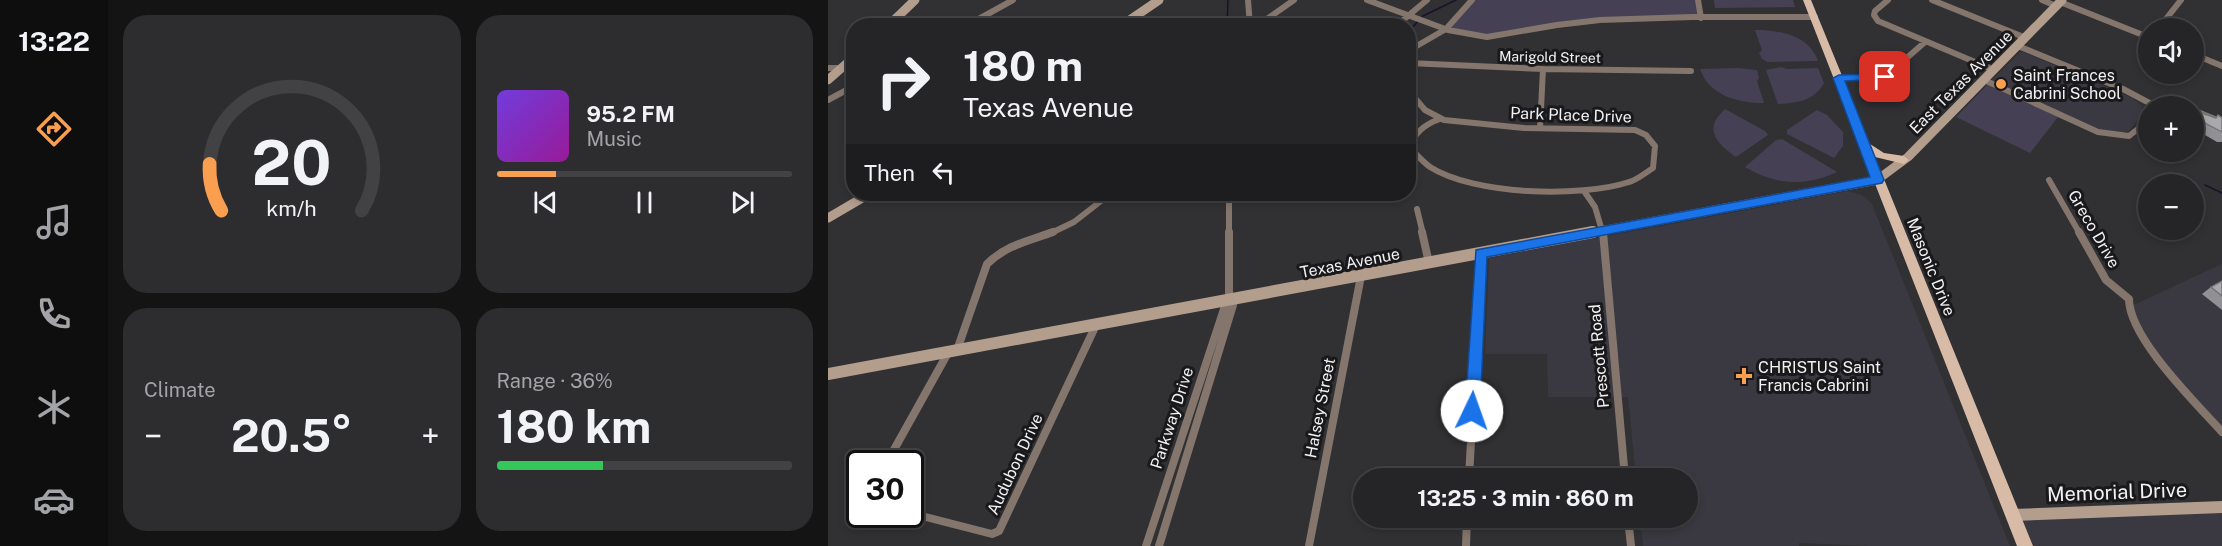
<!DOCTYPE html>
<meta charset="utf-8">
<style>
:root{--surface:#252426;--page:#2d2c2e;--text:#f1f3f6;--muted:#a3a4a7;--line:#424143;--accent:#fa9f4f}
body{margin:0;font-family:"Public Sans",sans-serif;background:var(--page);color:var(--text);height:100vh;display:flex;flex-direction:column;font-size:22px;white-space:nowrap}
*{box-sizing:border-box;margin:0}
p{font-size:20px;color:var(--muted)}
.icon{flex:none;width:33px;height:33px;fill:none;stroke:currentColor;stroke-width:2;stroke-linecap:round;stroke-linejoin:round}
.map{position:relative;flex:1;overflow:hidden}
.drawer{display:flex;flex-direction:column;gap:15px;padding:15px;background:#141415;width:720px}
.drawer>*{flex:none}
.hud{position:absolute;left:18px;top:18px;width:570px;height:183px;border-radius:24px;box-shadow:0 3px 9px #0003,0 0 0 2px var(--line);background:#252426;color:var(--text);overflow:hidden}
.fabs{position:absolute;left:1310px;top:18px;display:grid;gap:12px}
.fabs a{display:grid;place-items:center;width:66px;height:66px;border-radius:50%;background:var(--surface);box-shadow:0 3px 9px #0003,0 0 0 2px var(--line);font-size:30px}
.speed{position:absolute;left:18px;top:450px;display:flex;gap:12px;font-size:30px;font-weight:700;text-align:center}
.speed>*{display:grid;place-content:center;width:78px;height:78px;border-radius:50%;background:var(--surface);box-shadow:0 3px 9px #0003,0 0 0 2px var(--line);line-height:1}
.speed .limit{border:3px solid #111;border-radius:9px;background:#fff;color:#111}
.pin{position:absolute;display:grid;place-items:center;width:51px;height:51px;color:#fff;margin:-26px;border-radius:12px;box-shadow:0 3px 9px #0006}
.me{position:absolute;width:66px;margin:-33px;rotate:3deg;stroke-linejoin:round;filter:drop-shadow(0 0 4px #0008)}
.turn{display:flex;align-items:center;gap:21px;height:126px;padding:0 18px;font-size:27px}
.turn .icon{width:78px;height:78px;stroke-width:2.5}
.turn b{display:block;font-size:42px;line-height:51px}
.then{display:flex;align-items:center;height:57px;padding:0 18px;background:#0003;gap:12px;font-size:22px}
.big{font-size:45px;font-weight:700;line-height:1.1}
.drawer .tile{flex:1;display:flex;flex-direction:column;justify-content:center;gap:9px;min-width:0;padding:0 21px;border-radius:24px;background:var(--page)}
.drawer .dial{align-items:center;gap:0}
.dial svg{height:156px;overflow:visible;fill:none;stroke:var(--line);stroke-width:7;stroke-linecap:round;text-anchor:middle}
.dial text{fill:var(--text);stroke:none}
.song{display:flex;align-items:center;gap:18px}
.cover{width:72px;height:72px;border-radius:9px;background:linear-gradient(135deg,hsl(260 70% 55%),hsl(300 70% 35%))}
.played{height:6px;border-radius:3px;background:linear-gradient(90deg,var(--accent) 20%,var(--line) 20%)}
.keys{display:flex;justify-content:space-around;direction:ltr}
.heat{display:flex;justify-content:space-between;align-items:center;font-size:33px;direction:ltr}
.charge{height:9px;border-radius:4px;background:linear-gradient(90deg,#34c759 36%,var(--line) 0)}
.drawer .tiles{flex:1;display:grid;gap:15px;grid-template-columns:repeat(2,1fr)}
.trip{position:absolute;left:525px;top:468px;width:345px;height:60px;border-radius:30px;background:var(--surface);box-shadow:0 3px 9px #0003,0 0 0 2px var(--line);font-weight:700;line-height:60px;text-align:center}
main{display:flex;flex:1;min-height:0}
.menu{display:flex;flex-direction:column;width:108px;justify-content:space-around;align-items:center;background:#0f0e0f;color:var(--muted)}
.menu .icon{width:42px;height:42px}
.menu .on{color:var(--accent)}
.menu b{font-size:27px;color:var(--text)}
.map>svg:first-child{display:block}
.built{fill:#3a3840}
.green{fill:#464055}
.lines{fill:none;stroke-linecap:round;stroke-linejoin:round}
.stream{stroke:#1a112b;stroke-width:1.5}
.street-far1{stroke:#84766c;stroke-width:6}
.street{stroke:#84766c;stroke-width:8}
.secondary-far1{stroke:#b39d8d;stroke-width:9}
.secondary{stroke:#b39d8d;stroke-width:12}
.primary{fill:#d7bba6;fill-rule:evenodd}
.wall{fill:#919094}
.building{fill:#a9a8ac;stroke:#767678;stroke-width:1.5}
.route{fill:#1a73e8;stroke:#114b97;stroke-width:1.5}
.poi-dot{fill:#fa9f4f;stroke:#19181a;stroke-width:2}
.labels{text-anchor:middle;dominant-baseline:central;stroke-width:6;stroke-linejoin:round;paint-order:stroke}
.far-street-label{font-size:14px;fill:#f2f1f4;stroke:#19181a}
.poi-label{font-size:16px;fill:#f2f1f4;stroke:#19181a;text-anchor:start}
.street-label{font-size:16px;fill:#f2f1f4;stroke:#19181a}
.near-street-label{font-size:20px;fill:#f2f1f4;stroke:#19181a}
</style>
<main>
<nav class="menu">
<b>13:22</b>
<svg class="icon on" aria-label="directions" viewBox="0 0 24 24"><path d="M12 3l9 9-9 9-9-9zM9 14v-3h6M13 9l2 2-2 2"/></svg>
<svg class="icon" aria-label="music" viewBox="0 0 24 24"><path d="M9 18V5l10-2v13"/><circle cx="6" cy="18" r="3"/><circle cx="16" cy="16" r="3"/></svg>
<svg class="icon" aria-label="phone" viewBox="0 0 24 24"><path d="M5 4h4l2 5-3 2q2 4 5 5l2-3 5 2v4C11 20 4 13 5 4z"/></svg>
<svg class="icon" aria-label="climate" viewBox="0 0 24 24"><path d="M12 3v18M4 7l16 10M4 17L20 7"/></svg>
<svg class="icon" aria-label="car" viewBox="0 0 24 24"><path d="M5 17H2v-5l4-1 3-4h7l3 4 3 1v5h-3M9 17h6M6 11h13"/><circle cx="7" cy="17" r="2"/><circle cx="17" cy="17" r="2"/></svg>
</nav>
<section class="drawer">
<div class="tiles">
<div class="tile dial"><svg viewBox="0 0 100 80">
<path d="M14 69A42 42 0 1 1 86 69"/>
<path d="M14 69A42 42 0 0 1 8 45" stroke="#fa9f4f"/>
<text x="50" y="56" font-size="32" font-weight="700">20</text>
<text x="50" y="72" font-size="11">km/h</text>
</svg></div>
<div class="tile">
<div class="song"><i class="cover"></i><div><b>95.2 FM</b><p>Music</p></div></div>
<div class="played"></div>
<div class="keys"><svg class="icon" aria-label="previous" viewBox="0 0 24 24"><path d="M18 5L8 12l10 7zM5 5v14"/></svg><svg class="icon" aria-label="pause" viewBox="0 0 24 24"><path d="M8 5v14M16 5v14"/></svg><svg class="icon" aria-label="next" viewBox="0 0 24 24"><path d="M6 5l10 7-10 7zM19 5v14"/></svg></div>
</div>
<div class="tile"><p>Climate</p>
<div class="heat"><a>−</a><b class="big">20.5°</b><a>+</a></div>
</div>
<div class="tile"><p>Range · 36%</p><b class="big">180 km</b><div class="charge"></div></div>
</div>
</section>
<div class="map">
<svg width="1394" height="546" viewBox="0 0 1394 546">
<rect width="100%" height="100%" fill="#313033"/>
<!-- built -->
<path class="built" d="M 1193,51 L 1304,98 L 1314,106 L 1315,113 L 1301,131 L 1292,133 L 1275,131 L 1163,81 Z
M 1020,191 L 1034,195 L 1044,204 L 1182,546 L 1041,546 L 971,543 L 971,546 L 815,546 L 812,518 L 860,518 L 860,478 L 808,478 L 800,397 L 720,397 L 719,354 L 657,354 L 661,258 Z
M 1394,264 L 1394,432 L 1334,365 L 1301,307 Z
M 1394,507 L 1394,546 L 1197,546 L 1185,515 Z"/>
<!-- green -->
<path class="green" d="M 643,0 L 870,0 L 872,18 L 803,19 L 661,36 L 617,27 Z
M 886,0 L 965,0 L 967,7 L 887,8 Z
M 927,30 C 951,30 981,35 990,61 L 940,62 L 934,59 L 931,53 L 934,50 Z
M 953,67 L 959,69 L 990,68 L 996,83 C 986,101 969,103 950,104 L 938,70 Z
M 910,68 L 929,70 L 931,78 L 929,81 L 936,103 C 911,103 881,96 872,69 Z
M 1159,85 L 1230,117 L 1202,153 L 1128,117 Z
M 897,109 L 937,131 L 940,135 L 908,157 C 888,143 875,129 897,109 Z
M 989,110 L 999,115 L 1015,132 L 1015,146 L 1006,158 L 959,134 L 959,130 Z
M 954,139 L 1009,172 C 977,187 947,185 917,167 L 948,140 Z"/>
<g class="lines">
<!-- stream -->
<path class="stream" d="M 399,26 L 400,0
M 580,32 L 595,16 L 628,0
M 1377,185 L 1394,193"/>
<!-- street-far1 -->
<path class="street-far1" d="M 420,0 L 422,26
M 539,0 L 620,30 L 659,37 L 729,25 L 772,20 L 864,17 L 987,17
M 870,0 L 873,18
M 1060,0 L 1047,11 L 1046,15 L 1050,21 L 1166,70
M 1104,0 L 1198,38
M 1214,0 L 1228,6
M 1232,2 L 1320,37
M 442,17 L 466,26
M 1338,19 L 1353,0
M 138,26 L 185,0
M 429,26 L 466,0
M 568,26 L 599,0
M 1190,46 L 1295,89 L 1327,106
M 580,51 L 618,29 L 644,0
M 1365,54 L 1394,66
M 580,63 L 715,69 L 863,71
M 0,68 L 13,68
M 1010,78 L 1057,77 L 1097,42
M 1156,80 L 1270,132 L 1301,136 L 1310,129 L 1320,113
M 580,90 L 597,110 L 616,120 L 696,128 L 807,130 L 818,135 L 827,146 L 825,168 C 817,173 809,180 801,182 C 752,198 646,195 602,167 C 595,162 588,154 582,148 C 586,132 597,124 612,119
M 0,100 L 26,86
M 1365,110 L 1394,122
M 712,128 L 715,69
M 1221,180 L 1252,234
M 756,191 L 767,207 L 775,234
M 401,194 L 401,234
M 589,209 L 595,234
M 221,234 L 246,222 L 282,194"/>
<!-- street -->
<path class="street" d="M 594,232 L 601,263
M 775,232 L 797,478
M 1251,232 L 1278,280 L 1301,299 C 1301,338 1368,403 1394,432
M 129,350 L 159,264 C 178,245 201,241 225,232
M 58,464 L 121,351
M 641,478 L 653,254
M 82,513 L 164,534 L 171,531 L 268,325
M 800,518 L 803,546
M 318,546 L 397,306 L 401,300
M 331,546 L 405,305 L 401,300 L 401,232
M 481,546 L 533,276
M 638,546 L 639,518"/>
<!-- secondary-far1 -->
<path class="secondary-far1" d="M 60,26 L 87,0
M 293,26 L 331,0
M 0,80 L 26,57
M 0,218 L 41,194
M 757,234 L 1049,180 L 1080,157 L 1234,0"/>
<!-- secondary -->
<path class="secondary" d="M 0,374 L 765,232
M 1185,515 L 1394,507"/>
<!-- primary -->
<path class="primary" d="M 975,0 L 983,0 L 1042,144 L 1056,153 L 1076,156 L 1081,160 L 1076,164 L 1047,157 L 1205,546 L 1189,546 Z"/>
</g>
<!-- wall -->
<path class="wall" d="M 1368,111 L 1388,118 L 1394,118 L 1394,142 L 1389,142 L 1365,128 L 1365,114 Z
M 1394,281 L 1394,310 L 1374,294 L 1383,287 Z"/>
<!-- building -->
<path class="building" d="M 1368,111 L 1388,118 L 1390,115 L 1394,118 L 1394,132 L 1365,117 L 1365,115 Z
M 1394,281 L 1394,296 L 1383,287 Z"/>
<!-- route -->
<path class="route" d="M 1057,74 L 1061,75 L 1061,79 L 1017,81 L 1056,180 L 1054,183 L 659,257 L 652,411 L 650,416 L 644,418 L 639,416 L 637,411 L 648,250 L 1042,177 L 1005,78 L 1011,75 Z"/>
<!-- markers -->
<g class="poi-dot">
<circle cx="1173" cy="84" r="6"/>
<path d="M913 367h6v6h6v6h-6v6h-6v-6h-6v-6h6z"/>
</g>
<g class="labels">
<!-- far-street labels -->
<g class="far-street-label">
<text transform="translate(722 57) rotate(1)">Marigold Street</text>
</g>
<!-- poi labels -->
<g class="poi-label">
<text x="1185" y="75">Saint Frances<tspan x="1185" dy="18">Cabrini School</tspan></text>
<text x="930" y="367">CHRISTUS Saint<tspan x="930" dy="18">Francis Cabrini</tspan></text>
</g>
<!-- street labels -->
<g class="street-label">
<text transform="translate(1133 82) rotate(-45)">East Texas Avenue</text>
<text transform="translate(743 115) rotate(2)">Park Place Drive</text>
<text transform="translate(1266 229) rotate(60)">Greco Drive</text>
<text transform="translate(522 263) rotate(-11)">Texas Avenue</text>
<text transform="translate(1103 267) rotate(68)">Masonic Drive</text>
<text transform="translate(771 356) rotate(-95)">Prescott Road</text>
<text transform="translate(492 408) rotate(-79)">Halsey Street</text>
<text transform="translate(344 418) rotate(-72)">Parkway Drive</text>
<text transform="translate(187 464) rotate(-65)">Audubon Drive</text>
</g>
<!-- near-street labels -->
<g class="near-street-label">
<text transform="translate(1289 492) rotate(-2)">Memorial Drive</text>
</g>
</g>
</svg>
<div class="fabs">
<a><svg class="icon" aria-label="sound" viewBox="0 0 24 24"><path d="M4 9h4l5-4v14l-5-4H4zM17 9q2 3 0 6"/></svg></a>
<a>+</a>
<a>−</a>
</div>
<div class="speed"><div class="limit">30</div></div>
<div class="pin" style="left:1057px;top:77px;background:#d93025"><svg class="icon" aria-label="arrive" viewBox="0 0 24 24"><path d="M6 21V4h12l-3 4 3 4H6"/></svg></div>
<svg class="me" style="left:644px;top:411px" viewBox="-20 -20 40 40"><circle r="19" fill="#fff"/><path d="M0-13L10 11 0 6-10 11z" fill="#1a73e8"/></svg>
<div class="trip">13:25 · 3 min · 860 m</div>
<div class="hud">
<div class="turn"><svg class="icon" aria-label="right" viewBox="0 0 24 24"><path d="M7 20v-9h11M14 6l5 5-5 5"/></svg><div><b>180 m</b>Texas Avenue</div></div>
<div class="then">Then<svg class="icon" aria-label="left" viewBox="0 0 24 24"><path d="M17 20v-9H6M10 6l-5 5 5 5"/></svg></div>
</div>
</div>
</main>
